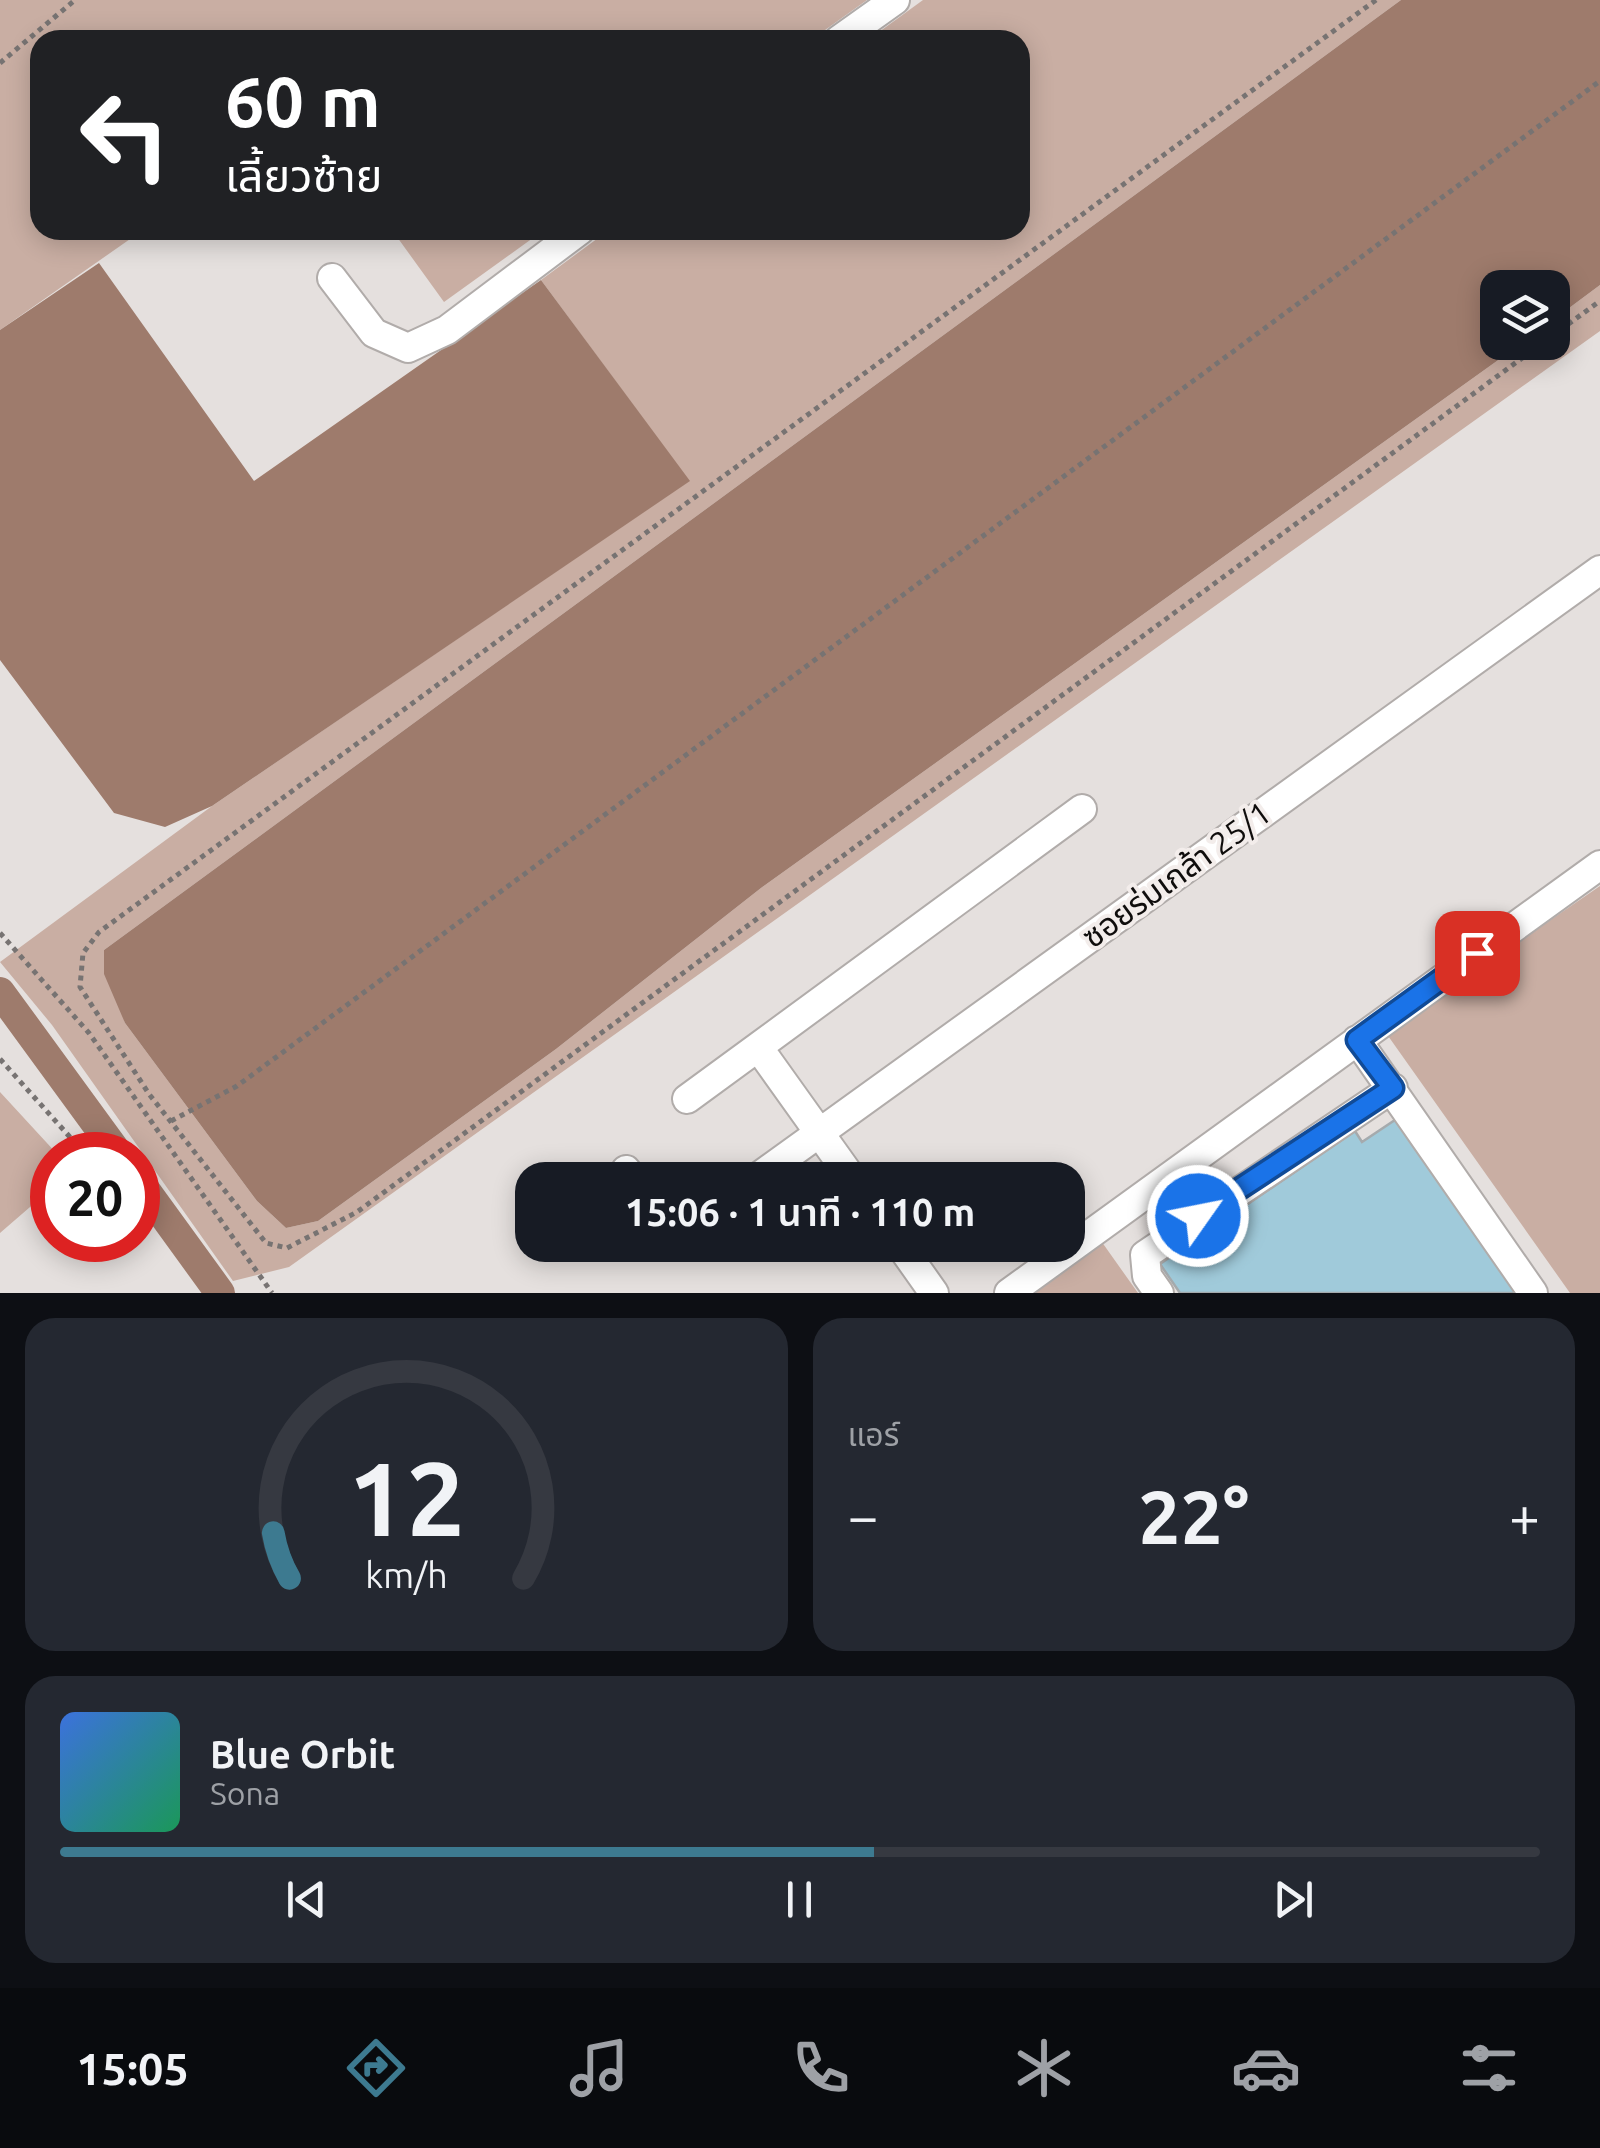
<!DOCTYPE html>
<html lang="th">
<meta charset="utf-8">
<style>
:root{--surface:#171b24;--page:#242831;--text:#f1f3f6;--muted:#9ea1a6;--line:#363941;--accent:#3d7a90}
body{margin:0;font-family:Ubuntu,"Noto Sans Thai",sans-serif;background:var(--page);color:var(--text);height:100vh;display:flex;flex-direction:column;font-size:38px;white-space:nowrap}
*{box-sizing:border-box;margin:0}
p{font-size:32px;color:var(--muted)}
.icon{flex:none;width:55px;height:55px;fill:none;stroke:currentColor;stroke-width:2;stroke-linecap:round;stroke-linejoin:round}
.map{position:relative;height:1293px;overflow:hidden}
.side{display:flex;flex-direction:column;gap:25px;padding:25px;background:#0d0f14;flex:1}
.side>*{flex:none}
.guide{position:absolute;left:30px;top:30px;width:1000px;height:210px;border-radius:30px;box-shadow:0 5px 25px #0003;background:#202124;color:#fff;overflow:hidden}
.fabs{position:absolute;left:1480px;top:270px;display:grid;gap:20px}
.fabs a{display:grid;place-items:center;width:90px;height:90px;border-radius:20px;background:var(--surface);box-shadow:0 5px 25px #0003;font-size:50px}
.speed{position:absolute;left:30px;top:1132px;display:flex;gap:20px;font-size:50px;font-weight:700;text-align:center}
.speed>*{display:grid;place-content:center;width:130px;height:130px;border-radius:50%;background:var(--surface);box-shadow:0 5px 25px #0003;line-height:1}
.speed .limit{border:15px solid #d22;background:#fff;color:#111}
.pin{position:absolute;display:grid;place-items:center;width:85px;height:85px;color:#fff;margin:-42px;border-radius:20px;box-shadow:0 5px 15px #0006}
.me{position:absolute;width:110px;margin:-55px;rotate:57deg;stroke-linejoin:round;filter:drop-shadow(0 0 8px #0008)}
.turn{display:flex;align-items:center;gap:35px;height:210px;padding:0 30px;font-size:45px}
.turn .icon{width:130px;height:130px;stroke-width:2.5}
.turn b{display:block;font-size:70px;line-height:85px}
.big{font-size:75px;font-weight:600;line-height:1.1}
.side .tile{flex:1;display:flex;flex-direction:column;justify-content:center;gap:15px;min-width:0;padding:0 35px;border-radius:30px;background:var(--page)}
.side .dial{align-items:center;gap:0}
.dial svg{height:260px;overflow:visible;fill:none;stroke:var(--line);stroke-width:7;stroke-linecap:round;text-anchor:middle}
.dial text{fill:var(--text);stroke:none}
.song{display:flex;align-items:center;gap:30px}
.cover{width:120px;height:120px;border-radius:15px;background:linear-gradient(135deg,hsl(220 70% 55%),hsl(150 70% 35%))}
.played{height:10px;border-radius:5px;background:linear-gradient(90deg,var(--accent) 55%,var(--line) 55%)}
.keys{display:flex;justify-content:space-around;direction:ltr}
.heat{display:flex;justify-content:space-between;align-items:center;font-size:55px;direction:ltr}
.side .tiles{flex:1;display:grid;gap:25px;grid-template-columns:1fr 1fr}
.tile:last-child{grid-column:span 2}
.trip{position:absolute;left:515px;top:1162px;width:570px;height:100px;border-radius:30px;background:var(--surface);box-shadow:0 5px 25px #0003;font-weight:600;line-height:100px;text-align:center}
.menu{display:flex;height:160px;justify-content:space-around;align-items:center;background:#090b0e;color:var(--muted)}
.menu .icon{width:70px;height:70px}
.menu .current{color:var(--accent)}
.menu b{font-size:45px;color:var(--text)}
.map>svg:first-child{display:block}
.green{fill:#c9aea3}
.water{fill:#9e7b6c}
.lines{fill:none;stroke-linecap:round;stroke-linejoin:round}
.canal{stroke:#9e7b6c;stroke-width:30}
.building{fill:#a0cada;stroke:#a5aaad;stroke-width:2.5}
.minor-casing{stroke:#b1acaa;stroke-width:32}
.path{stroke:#777372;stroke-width:5;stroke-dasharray:5 5;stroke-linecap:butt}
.minor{stroke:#fff;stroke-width:28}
.route-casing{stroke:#114b97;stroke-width:25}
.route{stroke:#1a73e8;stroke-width:18}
.labels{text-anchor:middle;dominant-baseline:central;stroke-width:8;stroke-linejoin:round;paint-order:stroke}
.street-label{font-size:32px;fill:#0f0d0c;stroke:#f3edeb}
</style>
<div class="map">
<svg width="1600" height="1293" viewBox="0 0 1600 1293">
<rect width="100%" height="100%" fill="#e5e0de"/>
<!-- green -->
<path class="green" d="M 0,0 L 867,0 L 811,40 L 40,40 L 40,230 L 143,230 L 0,330 Z
M 923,0 L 1401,0 L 104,950 L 125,1023 L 257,1201 L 286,1228 L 318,1221 L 556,1049 L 761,888 L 1522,343 L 1552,342 L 1553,320 L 1600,285 L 1600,331 L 289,1267 L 233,1281 L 52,1025 L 0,962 L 212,806 L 689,481 L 541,280 L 609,230 L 1020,230 L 1020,40 L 868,40 Z
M 392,230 L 544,230 L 444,302 Z
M 1600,886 L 1600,1293 L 1570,1293 L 1386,1033 Z
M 0,1092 L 58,1155 L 52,1155 L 52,1188 L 0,1233 Z
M 1099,1238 L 1138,1293 L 1024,1293 Z"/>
<!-- water -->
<path class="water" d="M 1401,0 L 1600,0 L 1600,285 L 1553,320 L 1552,288 L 1498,288 L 1498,342 L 1522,343 L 761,888 L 556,1049 L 318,1221 L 286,1228 L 257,1201 L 125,1023 L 104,974 L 104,950 Z
M 99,263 L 254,481 L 541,280 L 690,481 L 212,806 L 165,827 L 114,813 L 0,660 L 0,330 Z"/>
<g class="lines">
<!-- canal -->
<path class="canal" d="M 0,992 L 119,1155
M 138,1180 L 220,1293"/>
</g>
<!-- building -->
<path class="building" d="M 1398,1118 L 1517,1293 L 1180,1293 L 1160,1264 L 1355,1131 L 1362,1142 Z"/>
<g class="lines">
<defs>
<path id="minor" d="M 839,40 L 895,0
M 332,278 L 374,333 L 408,348 L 447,330 L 580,230
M 1357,1040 L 1533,1293
M 687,1099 L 758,1047
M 626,1170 L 634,1180
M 754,1180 L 1600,570
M 853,1180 L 758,1047 L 1082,809
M 900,1245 L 934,1293
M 1009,1293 L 1600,865
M 1159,1293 L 1147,1276 L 1145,1255 L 1393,1088"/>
</defs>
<!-- minor casing -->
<use href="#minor" class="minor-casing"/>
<!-- path -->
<path class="path" d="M 1376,0 L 99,932 L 83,953 L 80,987 L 149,1094 L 266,1243 L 287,1248 L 357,1212 L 1544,342
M 0,63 L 75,0
M 1552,336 L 1600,301
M 0,933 L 89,1033 L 272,1293
M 0,1059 L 86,1155
M 171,1121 L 237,1086 L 1600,81"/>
<!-- minor -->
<use href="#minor" class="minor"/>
</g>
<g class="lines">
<defs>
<path id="route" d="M 1198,1216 L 1393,1088 L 1357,1040 L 1477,953"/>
</defs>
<!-- route casing -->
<use href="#route" class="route-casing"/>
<!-- route -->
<use href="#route" class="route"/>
</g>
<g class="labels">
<!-- street labels -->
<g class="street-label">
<text transform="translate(1176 874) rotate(-36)">ซอยร่มเกล้า 25/1</text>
</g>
</g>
</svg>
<div class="fabs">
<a><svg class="icon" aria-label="layers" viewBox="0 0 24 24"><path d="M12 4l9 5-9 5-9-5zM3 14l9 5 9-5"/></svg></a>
</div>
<div class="speed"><div class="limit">20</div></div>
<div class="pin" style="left:1477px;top:953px;background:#d93025"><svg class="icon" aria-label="arrive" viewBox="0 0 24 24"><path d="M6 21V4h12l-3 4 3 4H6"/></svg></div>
<svg class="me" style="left:1198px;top:1216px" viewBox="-20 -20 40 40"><circle r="17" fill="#1a73e8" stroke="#fff" stroke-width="3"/><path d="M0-11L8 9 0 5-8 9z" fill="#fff"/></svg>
<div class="trip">15:06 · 1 นาที · 110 m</div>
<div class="guide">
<div class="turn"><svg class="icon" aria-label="left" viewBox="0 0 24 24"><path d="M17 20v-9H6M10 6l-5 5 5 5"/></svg><div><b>60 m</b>เลี้ยวซ้าย</div></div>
</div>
</div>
<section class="side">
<div class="tiles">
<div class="tile dial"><svg viewBox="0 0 100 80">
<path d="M14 69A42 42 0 1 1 86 69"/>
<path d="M14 69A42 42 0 0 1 9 55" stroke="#3d7a90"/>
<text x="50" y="56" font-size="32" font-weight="700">12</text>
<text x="50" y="72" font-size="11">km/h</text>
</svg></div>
<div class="tile"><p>แอร์</p>
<div class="heat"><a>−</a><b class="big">22°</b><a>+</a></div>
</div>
<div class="tile">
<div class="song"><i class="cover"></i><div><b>Blue Orbit</b><p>Sona</p></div></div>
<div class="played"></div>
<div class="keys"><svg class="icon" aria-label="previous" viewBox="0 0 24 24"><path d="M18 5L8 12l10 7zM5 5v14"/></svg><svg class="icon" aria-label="pause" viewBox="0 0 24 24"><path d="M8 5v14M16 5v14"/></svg><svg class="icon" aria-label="next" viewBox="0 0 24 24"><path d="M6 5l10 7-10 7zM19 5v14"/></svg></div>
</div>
</div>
</section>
<nav class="menu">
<b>15:05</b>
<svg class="icon current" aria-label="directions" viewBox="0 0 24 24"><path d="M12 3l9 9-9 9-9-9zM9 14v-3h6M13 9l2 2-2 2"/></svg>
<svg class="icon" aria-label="music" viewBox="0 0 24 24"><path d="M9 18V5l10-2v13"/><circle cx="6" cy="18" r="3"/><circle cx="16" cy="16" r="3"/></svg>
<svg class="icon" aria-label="phone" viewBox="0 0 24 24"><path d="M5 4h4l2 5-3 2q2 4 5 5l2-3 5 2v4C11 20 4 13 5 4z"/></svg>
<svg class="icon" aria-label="climate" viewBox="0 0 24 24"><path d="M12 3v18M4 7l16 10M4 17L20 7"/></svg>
<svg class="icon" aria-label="car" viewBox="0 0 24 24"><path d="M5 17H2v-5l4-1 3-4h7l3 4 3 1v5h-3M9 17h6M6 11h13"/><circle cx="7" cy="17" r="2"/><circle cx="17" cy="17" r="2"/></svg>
<svg class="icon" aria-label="filters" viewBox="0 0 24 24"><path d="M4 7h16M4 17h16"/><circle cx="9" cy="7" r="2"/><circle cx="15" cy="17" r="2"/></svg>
</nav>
